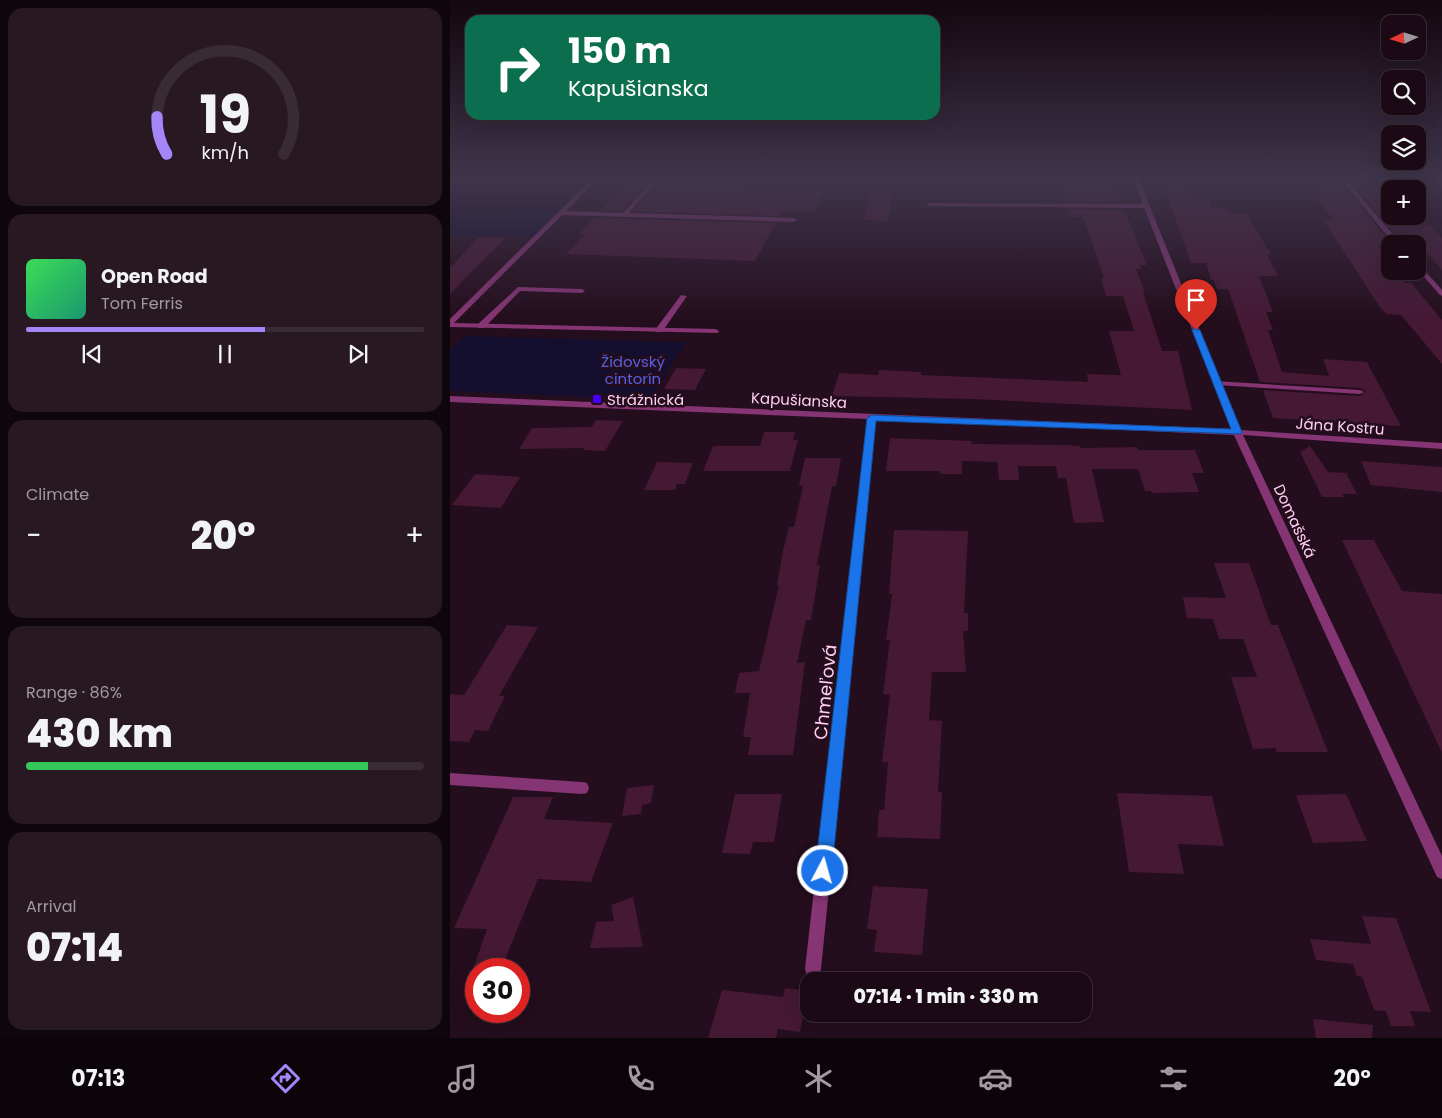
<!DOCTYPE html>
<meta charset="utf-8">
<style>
:root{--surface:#1b0a15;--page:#281822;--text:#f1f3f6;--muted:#a09aa0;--line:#392b34;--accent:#a486f8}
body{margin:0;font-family:Poppins,sans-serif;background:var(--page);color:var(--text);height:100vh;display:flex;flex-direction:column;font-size:19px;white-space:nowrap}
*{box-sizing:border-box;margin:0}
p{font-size:16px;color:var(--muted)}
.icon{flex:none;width:28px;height:28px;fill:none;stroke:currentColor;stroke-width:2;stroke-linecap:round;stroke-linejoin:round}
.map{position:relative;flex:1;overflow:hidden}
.sheet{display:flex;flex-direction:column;gap:8px;padding:8px;background:#0f060c;width:450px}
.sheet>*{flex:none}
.banner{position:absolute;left:15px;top:15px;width:475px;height:105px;border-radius:15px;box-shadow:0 5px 20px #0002,0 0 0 1px var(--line);background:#0b6e4f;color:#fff;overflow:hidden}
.needle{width:32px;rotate:266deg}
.buttons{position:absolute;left:931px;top:15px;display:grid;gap:10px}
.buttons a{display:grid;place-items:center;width:45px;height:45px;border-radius:10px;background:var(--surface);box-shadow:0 5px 20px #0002,0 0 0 1px var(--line);font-size:25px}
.speed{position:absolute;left:15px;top:958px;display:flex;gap:10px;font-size:25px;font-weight:700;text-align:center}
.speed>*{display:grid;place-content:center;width:65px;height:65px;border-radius:50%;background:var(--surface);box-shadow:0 5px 20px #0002,0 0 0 1px var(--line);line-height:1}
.speed .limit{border:8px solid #d22;background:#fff;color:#111}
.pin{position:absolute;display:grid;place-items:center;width:42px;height:42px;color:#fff;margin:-51px -21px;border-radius:50% 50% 50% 0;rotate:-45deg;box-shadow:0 0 5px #0007}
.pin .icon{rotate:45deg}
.me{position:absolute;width:55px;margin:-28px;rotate:6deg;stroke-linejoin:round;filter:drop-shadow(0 0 4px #0008)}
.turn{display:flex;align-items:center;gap:18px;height:105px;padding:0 20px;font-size:22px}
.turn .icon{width:65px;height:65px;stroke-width:2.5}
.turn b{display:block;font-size:35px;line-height:42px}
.big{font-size:38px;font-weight:800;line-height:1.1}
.sheet .card{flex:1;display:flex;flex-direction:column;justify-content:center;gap:8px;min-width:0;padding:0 18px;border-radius:15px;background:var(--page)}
.sheet .dial{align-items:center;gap:0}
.dial svg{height:130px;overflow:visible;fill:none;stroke:var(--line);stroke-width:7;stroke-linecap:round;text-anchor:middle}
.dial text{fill:var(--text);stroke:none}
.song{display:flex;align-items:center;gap:15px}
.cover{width:60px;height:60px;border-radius:8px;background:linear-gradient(135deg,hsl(130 70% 55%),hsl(160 70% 35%))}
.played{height:5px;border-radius:2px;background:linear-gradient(90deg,var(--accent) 60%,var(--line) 60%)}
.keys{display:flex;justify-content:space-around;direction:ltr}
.heat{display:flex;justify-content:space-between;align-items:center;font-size:28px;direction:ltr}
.charge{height:8px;border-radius:4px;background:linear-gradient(90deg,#34c759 86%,var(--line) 0)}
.trip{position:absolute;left:350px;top:972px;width:292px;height:50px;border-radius:15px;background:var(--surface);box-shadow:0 5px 20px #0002,0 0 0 1px var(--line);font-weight:800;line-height:50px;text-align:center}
.dock{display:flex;height:80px;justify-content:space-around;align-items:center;background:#0b0408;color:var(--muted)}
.dock .icon{width:35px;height:35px}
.dock .on{color:var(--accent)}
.dock b{font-size:22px;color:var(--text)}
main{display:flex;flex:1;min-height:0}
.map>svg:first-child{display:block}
.green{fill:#140f2e}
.building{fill:#451834}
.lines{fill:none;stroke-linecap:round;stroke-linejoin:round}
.lane{fill:#853574;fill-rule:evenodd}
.street{fill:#853574;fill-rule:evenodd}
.route{fill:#1a73e8;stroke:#114b97}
.poi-dot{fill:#4600fa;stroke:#240d1c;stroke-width:2}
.labels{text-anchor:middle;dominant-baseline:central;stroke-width:5;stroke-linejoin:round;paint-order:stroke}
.park-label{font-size:15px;fill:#5560e5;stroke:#240d1c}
.poi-label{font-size:15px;fill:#ffcff1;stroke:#240d1c;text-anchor:start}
.street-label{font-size:15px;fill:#ffcff1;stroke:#240d1c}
.near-street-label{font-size:18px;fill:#ffcff1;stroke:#240d1c}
</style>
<main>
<section class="sheet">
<div class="card dial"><svg viewBox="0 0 100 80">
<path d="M14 69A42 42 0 1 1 86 69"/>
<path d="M14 69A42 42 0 0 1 8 46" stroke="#a486f8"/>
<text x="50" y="56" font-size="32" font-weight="700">19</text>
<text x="50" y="72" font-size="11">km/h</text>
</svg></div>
<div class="card">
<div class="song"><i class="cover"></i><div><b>Open Road</b><p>Tom Ferris</p></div></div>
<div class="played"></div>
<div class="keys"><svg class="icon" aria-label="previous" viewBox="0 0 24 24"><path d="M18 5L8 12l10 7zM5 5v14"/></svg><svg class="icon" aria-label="pause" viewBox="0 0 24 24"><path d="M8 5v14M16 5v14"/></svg><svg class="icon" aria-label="next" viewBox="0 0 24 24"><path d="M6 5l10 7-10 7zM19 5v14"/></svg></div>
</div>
<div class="card"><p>Climate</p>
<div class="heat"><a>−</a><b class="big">20°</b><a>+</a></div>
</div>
<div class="card"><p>Range · 86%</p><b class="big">430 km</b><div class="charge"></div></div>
<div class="card"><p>Arrival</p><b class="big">07:14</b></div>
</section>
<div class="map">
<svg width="992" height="1038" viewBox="0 0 992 1038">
<rect width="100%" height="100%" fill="#240d1c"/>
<!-- green -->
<path class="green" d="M 0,177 L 147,177 L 85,236 L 0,236 Z
M 367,177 L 405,177 L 401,188 L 362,187 Z
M 14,336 L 236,342 L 200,400 L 0,391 L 0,350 Z"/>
<!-- building -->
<path class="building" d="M 237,178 L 303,178 L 297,187 L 375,189 L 364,211 L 332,212 L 330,216 L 183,211 L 209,182 L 232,183 Z
M 610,178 L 665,178 L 671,202 L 616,202 Z
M 713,178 L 736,178 L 745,200 L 759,200 L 762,208 L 775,208 L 778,213 L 797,214 L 821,255 L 817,255 L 828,276 L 809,276 L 823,312 L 816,312 L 823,330 L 818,330 L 832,372 L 879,376 L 873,359 L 917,362 L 951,426 L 823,418 L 813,390 L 910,396 L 916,391 L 910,388 L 810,382 L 778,289 L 767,289 L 764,280 L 761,280 L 756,263 L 741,263 L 715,189 L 717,189 Z
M 854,178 L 888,178 L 941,244 L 927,245 L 940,262 L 940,271 L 947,271 L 956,283 L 961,283 L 992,320 L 992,364 L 951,315 L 937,314 L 931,309 L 873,219 L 884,220 L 866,197 L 871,197 Z
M 898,178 L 930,179 L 940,189 L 940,216 L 964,216 L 973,225 L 979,225 L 992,238 L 992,270 L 970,245 L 953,244 Z
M 180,181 L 199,181 L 172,211 L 151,210 Z
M 422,189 L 443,189 L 438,221 L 414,220 Z
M 618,209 L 674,210 L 697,265 L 690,265 L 692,269 L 686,269 L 695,292 L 693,292 L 712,351 L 728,351 L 742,410 L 523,399 L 382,396 L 389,373 L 428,375 L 429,370 L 471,372 L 471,375 L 638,382 L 637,374 L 671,375 L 659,331 L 684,331 L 673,296 L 656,296 L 651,278 L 654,278 L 635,221 L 632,217 L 620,217 Z
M 144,218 L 326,223 L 305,261 L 116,254 L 135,234 L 129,234 Z
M 56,237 L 0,294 L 0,268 L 28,238 Z
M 226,368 L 256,369 L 245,390 L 214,389 Z
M 146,420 L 173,421 L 155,451 L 133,450 L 134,448 L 69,449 L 82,428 L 142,427 Z
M 314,432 L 345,432 L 343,440 L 348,440 L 340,471 L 253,471 L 263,446 L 310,446 Z
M 440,438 L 522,441 L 521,444 L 618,445 L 630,446 L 631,448 L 687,447 L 688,450 L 745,450 L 754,473 L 742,473 L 749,492 L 702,493 L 701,491 L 695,491 L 688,469 L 642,469 L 654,522 L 624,523 L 616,478 L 608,478 L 606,466 L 568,466 L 569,480 L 549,480 L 547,462 L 512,461 L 512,474 L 490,474 L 490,471 L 436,471 Z
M 860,446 L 878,472 L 896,473 L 907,494 L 892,494 L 894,497 L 872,497 L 850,452 Z
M 355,458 L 391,458 L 386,486 L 382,486 L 367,565 L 370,565 L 361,620 L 356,620 L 347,663 L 355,662 L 343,755 L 298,755 L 301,737 L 293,737 L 300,693 L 285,693 L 289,673 L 309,671 L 329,585 L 327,585 L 333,551 L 339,527 L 344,527 L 353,486 L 349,486 Z
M 911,461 L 992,467 L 992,492 L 921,485 Z
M 207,462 L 243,463 L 235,484 L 227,484 L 225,490 L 194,490 Z
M 25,474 L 70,477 L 51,508 L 2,505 Z
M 444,530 L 518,531 L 514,613 L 518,613 L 518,631 L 513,631 L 516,672 L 482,672 L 479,720 L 492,721 L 488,792 L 492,792 L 490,839 L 427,837 L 429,810 L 434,810 L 438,762 L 432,762 L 440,695 L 433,694 L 440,640 L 436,640 L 442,594 L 439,594 Z
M 892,540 L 924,540 L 952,591 L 992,594 L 992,753 Z
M 764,563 L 799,563 L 821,625 L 828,625 L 878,752 L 827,752 L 825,748 L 803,749 L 781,677 L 807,677 L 793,639 L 769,639 L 763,619 L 737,618 L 733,597 L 776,598 Z
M 57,625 L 88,627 L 49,696 L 55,696 L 38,731 L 25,730 L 19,742 L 0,741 L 0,694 L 14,695 Z
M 204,785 L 201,803 L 192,805 L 191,814 L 172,816 L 177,788 Z
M 667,793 L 762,796 L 774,846 L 728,844 L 734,874 L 679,872 Z
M 285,794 L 332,794 L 324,842 L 303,842 L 300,854 L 272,853 Z
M 896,794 L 917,841 L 863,843 L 846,795 Z
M 63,797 L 103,797 L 94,819 L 163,823 L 141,882 L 88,879 L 51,969 L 23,969 L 37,929 L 4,928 Z
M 423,886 L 478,889 L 472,955 L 424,952 L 427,930 L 417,929 Z
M 183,897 L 193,947 L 140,948 L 146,922 L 164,921 L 161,905 Z
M 912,916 L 946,918 L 981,1012 L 960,1011 L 965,1026 L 941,1026 L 936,1011 L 924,1010 L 912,977 L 907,976 L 903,964 L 866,960 L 860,939 L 921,944 Z
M 335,988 L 358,991 L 350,1032 L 328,1029 L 326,1038 L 258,1038 L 272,990 L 333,997 Z
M 863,1019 L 923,1025 L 922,1038 L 866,1038 Z"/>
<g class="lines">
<!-- lane -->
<path class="lane" d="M 206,177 L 211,177 L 179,213 L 344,218 L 347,220 L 344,222 L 112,215 L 109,213 L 112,211 L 173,213 Z
M 477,203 L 697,204 L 700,206 L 697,208 L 479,206 L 477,205 Z
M 68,287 L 132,289 L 135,291 L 132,293 L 70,291 L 34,328 L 28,328 L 28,324 Z
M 231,295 L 237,296 L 212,332 L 206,332 L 205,330 Z
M 764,381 L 910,390 L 914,392 L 910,394 L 767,385 L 764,385 Z"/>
<!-- street -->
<path class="street" d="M 144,177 L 150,177 L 4,323 L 265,329 L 269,331 L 268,333 L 0,327 L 0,319 Z
M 682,177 L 688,177 L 790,430 L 992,443 L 992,449 L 793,435 L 992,856 L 992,879 L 987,877 L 784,435 L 426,419 L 371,969 L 369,975 L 363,977 L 357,975 L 355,969 L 417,419 L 0,402 L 0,396 L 781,429 Z
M 889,177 L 894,177 L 951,244 L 944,244 Z
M 968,264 L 970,265 L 992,290 L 992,296 L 990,295 L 968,270 Z
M 0,773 L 132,782 L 137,783 L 139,788 L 137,793 L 132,794 L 0,785 Z"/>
</g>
<!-- sky -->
<linearGradient id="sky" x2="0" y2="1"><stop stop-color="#14070f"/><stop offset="0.55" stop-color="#3f354b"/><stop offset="1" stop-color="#3f354b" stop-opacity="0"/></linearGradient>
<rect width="992" height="323" fill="url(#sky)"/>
<!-- route -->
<path class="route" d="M 743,328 L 750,330 L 792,432 L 791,434 L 426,421 L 382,871 L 379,877 L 373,879 L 367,877 L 365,871 L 417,418 L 422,415 L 781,429 L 742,330 Z"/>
<!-- markers -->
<rect class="poi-dot" x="142" y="394" width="10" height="10" rx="2.5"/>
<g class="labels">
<!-- park labels -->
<g class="park-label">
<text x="183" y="361">Židovský<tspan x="183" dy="17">cintorín</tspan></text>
</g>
<!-- poi labels -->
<g class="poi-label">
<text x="157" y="399">Strážnická</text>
</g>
<!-- street labels -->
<g class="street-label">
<text transform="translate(349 400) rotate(3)">Kapušianska</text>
<text transform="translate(890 426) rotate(4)">Jána Kostru</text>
<text transform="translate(845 521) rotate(65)">Domašská</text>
</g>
<!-- near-street labels -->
<g class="near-street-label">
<text transform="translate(375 692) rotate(-84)">Chmeľová</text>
</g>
</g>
</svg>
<div class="buttons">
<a><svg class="needle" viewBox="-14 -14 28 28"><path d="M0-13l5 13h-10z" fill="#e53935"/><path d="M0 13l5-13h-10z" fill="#a09aa0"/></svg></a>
<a><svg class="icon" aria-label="search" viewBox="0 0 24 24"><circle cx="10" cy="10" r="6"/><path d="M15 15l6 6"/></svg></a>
<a><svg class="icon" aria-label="layers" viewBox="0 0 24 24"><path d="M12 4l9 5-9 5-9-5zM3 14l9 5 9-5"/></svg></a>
<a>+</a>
<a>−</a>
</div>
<div class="speed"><div class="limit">30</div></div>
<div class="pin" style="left:746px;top:330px;background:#d93025"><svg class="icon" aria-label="arrive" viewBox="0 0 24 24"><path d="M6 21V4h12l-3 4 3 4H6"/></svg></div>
<svg class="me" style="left:373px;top:871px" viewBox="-20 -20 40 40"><circle r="17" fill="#1a73e8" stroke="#fff" stroke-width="3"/><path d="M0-11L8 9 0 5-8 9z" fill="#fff"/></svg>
<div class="trip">07:14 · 1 min · 330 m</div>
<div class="banner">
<div class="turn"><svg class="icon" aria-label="right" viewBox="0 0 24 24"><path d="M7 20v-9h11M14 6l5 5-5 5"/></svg><div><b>150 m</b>Kapušianska</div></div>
</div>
</div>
</main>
<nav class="dock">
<b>07:13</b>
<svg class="icon on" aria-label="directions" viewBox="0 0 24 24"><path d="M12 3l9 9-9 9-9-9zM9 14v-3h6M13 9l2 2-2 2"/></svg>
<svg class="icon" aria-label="music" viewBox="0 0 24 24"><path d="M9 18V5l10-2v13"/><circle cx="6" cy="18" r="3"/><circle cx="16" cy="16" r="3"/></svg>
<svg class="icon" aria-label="phone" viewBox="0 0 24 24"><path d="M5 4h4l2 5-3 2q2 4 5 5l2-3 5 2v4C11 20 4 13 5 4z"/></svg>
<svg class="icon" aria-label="climate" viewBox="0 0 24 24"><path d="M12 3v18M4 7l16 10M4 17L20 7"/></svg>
<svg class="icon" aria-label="car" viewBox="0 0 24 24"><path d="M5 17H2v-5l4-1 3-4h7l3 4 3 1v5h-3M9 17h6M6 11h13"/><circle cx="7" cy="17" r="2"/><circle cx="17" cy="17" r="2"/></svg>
<svg class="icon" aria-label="filters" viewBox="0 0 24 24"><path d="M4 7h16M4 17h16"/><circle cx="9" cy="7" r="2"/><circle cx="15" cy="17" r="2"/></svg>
<b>20°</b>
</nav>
